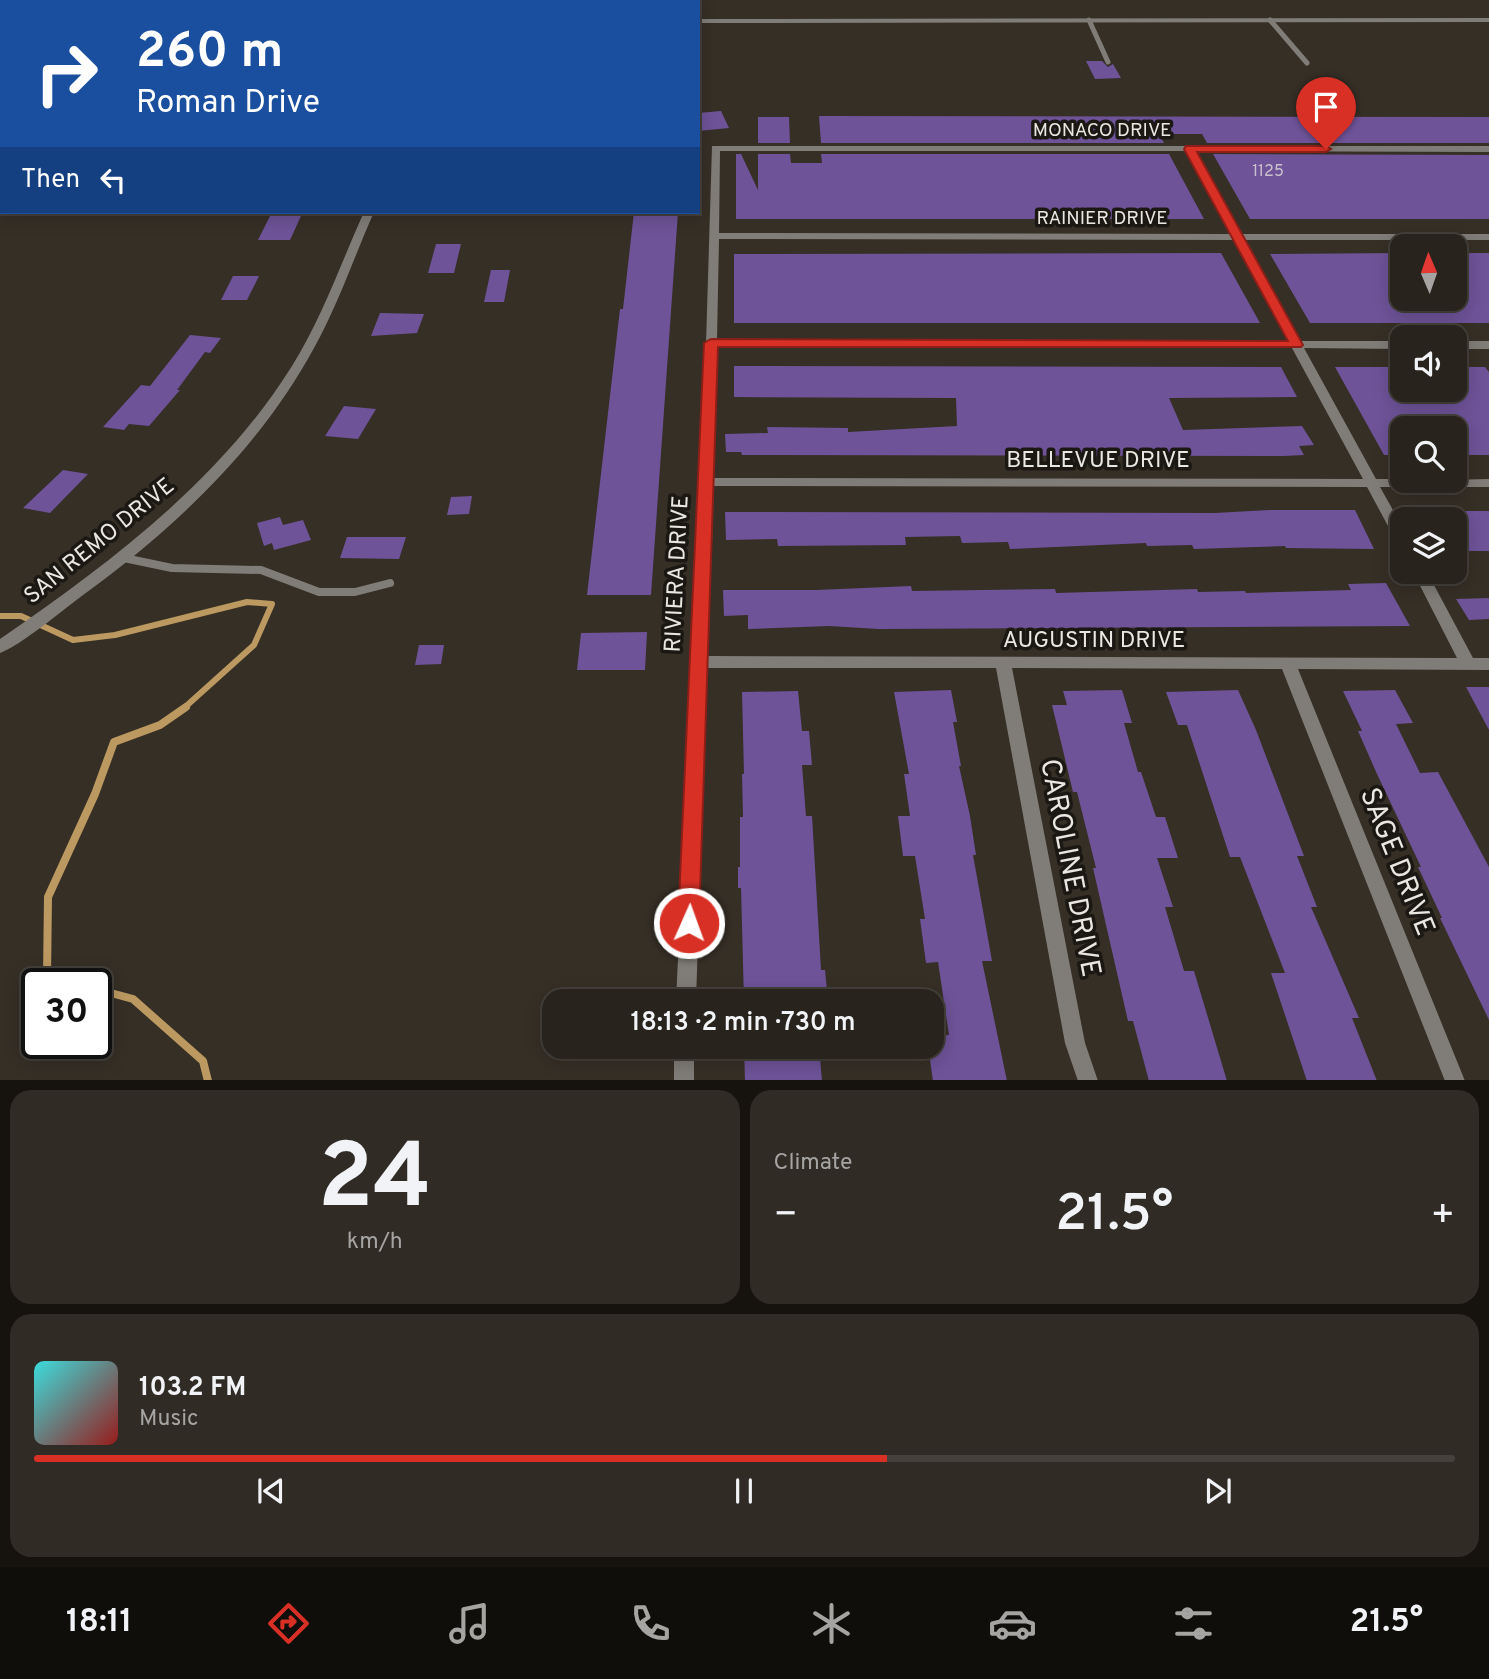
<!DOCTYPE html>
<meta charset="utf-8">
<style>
:root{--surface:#28231c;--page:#302b25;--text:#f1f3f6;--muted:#a5a4a3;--line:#44403b;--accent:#d93025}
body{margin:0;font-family:Overpass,sans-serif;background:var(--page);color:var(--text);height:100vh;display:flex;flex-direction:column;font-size:26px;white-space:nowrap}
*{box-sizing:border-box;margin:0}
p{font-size:23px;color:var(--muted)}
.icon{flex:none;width:38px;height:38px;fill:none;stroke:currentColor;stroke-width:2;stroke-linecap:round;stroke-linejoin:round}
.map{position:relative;height:1080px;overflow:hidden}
.drawer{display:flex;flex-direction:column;gap:10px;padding:10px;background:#16130f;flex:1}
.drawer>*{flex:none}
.hud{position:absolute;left:0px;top:0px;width:700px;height:214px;box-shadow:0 4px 18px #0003,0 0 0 2px var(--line);background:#1a4fa0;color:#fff;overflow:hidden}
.needle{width:46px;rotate:358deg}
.controls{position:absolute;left:1390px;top:234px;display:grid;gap:14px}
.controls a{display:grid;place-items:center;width:77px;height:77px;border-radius:14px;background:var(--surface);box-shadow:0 4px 18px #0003,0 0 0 2px var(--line);font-size:35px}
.speed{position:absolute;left:21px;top:968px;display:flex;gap:14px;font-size:35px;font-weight:700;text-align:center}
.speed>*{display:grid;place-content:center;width:91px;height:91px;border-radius:50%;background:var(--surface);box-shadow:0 4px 18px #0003,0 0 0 2px var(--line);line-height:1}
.speed .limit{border:4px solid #111;border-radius:10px;background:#fff;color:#111}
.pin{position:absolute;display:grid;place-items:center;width:60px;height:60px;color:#fff;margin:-72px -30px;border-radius:50% 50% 50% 0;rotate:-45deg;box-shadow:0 0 7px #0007}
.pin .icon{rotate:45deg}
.me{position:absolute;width:77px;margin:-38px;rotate:2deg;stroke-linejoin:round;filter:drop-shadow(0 0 5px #0008)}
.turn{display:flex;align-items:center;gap:24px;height:147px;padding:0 21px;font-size:32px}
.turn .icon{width:91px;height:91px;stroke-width:2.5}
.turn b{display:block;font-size:49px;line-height:60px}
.then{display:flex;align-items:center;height:66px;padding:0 21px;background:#0003;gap:14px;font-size:26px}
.big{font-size:52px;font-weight:600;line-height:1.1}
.drawer .tile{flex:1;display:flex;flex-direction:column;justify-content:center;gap:10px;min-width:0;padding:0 24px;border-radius:21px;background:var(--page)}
.drawer .dial{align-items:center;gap:0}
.dial b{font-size:91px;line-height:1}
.song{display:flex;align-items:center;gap:21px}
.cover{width:84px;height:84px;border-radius:10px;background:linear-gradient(135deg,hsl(180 70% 55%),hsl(0 70% 35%))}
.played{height:7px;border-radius:4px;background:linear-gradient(90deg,var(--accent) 60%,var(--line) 60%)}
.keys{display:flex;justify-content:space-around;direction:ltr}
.heat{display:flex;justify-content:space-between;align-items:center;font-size:38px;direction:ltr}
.drawer .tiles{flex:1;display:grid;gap:10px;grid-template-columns:1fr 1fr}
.tile:last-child{grid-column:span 2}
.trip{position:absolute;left:542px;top:989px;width:402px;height:70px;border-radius:21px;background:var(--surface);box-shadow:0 4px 18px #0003,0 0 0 2px var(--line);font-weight:600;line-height:70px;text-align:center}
.dock{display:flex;height:112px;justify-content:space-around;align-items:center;background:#100e0b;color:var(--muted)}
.dock .icon{width:49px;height:49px}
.dock .on{color:var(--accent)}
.dock b{font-size:32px;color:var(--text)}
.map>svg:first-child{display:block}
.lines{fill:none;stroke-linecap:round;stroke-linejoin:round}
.stream-far1{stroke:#bc9960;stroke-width:6}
.stream{stroke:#bc9960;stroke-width:8}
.building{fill:#6e5398}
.lane-far1{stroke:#807d78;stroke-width:5}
.lane{stroke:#807d78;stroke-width:8}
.street{fill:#807d78;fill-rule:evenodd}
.route{fill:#d93025;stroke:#8d1f18;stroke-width:2}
.labels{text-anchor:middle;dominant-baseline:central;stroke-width:7;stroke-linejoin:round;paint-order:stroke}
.far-number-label{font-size:16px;fill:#cbc1ce}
.far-street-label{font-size:19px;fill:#eae6e0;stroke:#1b1814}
.street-label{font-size:23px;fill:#eae6e0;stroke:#1b1814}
.near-street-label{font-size:28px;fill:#eae6e0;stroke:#1b1814}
</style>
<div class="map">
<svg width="1489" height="1081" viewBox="0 0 1489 1081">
<rect width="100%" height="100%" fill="#362f26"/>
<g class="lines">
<!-- stream-far1 -->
<path class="stream-far1" d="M 0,616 L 21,616 L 73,640 L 115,635 L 247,602 L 272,604 L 254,645 L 184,708"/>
<!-- stream -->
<path class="stream" d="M 76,984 L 47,976 L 48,897 L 95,794 L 114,742 L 160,725 L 186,707
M 96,989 L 133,999 L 203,1061 L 208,1081"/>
</g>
<!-- building -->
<path class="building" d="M 1086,61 L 1102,61 L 1108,67 L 1113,64 L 1121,78 L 1095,79 Z
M 721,111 L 729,128 L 698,131 L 698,113 Z
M 819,116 L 1489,117 L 1489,143 L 1207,143 L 1202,134 L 1159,134 L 1164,143 L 821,143 Z
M 758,117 L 789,117 L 790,143 L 758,143 Z
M 736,154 L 741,154 L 758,190 L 758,154 L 790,154 L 791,163 L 822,163 L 821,154 L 1169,154 L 1204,219 L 736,219 Z
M 1213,154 L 1489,155 L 1489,219 L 1250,219 Z
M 634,212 L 678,212 L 651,595 L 587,595 L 620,309 L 623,309 Z
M 270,216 L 301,216 L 290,240 L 258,240 Z
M 436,244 L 461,244 L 454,273 L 428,273 Z
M 1221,253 L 1260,323 L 734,323 L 734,254 Z
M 1402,253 L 1402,299 L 1454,299 L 1454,253 L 1489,253 L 1489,323 L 1310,323 L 1270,254 Z
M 491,270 L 510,270 L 504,302 L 484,302 Z
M 233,276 L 259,276 L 247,300 L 221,300 Z
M 380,313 L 424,314 L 417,333 L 371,336 Z
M 190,335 L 221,338 L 210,353 L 205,352 L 177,390 L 180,390 L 149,426 L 129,424 L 124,430 L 103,427 L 141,385 L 150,386 Z
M 734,366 L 1281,367 L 1297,397 L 1169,398 L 1183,430 L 1302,426 L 1314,445 L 1299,446 L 1304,455 L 1284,456 L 742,455 L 741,452 L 726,452 L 725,434 L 768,433 L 767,427 L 848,428 L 848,432 L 957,426 L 956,398 L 734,397 Z
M 1335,367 L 1402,367 L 1402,390 L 1454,390 L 1454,367 L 1485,367 L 1489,372 L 1489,455 L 1454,455 L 1454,429 L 1402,429 L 1402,455 L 1384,455 Z
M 344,406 L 376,409 L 358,439 L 325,436 Z
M 63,470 L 88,474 L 50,513 L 23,508 Z
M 472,496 L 469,514 L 447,515 L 451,497 Z
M 1269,510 L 1355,510 L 1374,549 L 1286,548 L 1285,546 L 1194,549 L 1192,545 L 1147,546 L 1146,543 L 1010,549 L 1008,542 L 962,543 L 960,536 L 905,537 L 906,545 L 778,546 L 777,539 L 726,540 L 725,512 L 1215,513 Z
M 1454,511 L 1489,511 L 1489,551 L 1454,551 Z
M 280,517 L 283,525 L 303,520 L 311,540 L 274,550 L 272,543 L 264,546 L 257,523 Z
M 347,537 L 406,537 L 399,559 L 340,558 Z
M 1386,583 L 1410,626 L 879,629 L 829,626 L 748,629 L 748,615 L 724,616 L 723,590 L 816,590 L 911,586 L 912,591 L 1055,589 L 1056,593 L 1197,589 L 1198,592 L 1245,591 L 1246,593 L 1351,590 L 1348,584 Z
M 1489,598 L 1489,619 L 1469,620 L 1456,599 Z
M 647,632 L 645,670 L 577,670 L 581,633 Z
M 419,645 L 444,645 L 441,664 L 415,665 Z
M 1466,687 L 1489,687 L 1489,730 Z
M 951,690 L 957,722 L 953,722 L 961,766 L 959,766 L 970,816 L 976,855 L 973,855 L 992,961 L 982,961 L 1007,1081 L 933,1081 L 928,1046 L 933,1046 L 933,1036 L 949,1035 L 938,962 L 926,963 L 920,919 L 925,919 L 915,856 L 903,856 L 898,816 L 910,816 L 904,774 L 909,774 L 894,692 Z
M 1122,690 L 1132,723 L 1124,723 L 1138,772 L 1141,772 L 1156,817 L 1165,817 L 1178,858 L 1157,858 L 1173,907 L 1165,907 L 1184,971 L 1194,971 L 1227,1081 L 1149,1081 L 1133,1021 L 1128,1021 L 1093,868 L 1096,868 L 1077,792 L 1073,792 L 1052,705 L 1067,705 L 1063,691 Z
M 1238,690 L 1256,730 L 1304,856 L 1297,856 L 1317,907 L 1311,907 L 1359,1018 L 1352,1018 L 1377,1081 L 1307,1081 L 1271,973 L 1285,973 L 1240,857 L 1230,857 L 1187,725 L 1178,725 L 1166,692 Z
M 1395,690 L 1413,723 L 1396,724 L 1420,773 L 1438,772 L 1489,867 L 1489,1020 L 1440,918 L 1442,918 L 1418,867 L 1421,867 L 1377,774 L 1358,731 L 1362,731 L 1343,691 Z
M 798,691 L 802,731 L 809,731 L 812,765 L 802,765 L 806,816 L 812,816 L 821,970 L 825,970 L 828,1001 L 744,1001 L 741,888 L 738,888 L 738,867 L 740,867 L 740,817 L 743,817 L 742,774 L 744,774 L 742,692 Z
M 744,1046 L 819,1046 L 822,1081 L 745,1081 Z"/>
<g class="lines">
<!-- lane-far1 -->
<path class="lane-far1" d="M 1089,20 L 1108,62
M 1270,20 L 1307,63"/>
<!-- lane -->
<path class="lane" d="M 124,558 L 172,568 L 261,570 L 319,592 L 355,592 L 390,583"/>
<!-- street -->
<path class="street" d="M 56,0 L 64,0 L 54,2 Z
M 203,0 L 211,0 L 202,2 Z
M 460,0 L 468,0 L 459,2 Z
M 1489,18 L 1489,22 L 698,23 L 698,19 Z
M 0,36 L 2,36 L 0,41 Z
M 0,98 L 2,98 L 2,104 L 0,104 Z
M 712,146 L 1489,146 L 1489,152 L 1196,151 L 1241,234 L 1489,234 L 1489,240 L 1245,240 L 1300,341 L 1402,341 L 1402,349 L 1304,348 L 1376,479 L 1402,479 L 1402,481 L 1489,479 L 1489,487 L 1380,487 L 1402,526 L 1402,544 L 1395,539 L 1367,487 L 714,486 L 708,656 L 1457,658 L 1413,572 L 1427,572 L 1473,658 L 1489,658 L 1489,670 L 1298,669 L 1465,1081 L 1445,1081 L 1282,669 L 1012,668 L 1085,1043 L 1098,1081 L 1078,1081 L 1065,1043 L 996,668 L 707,668 L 696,1001 L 676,1001 L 704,410 ZM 720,151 L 1187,151 L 1231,234 L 719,233 ZM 719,239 L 1234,240 L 1289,341 L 717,339 ZM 717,347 L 1292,348 L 1363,479 L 714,478 Z
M 364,212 L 374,212 C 354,257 338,305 314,348 C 260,448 174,529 83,595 C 64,609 20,646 0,653 L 0,639 C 110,563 220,481 292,366 C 322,318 341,263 364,212 Z
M 1454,341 L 1489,341 L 1489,349 L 1454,349 Z
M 674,1046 L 694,1046 L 694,1081 L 674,1081 Z"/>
</g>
<!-- route -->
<path class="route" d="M 1186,146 L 1326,146 L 1331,149 L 1326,152 L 1197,152 L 1303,345 L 1301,347 L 718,347 L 699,923 L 696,929 L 689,932 L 681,929 L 678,923 L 704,343 L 711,339 L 1288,341 L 1184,149 Z"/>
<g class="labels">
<!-- far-number labels -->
<g class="far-number-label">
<text x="1268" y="172">1125</text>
</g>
<!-- far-street labels -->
<g class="far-street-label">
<text x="1102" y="131">MONACO DRIVE</text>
<text x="1102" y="219">RAINIER DRIVE</text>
</g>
<!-- street labels -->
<g class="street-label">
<text x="1098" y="461">BELLEVUE DRIVE</text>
<text transform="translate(100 542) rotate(-39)">SAN REMO DRIVE</text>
<text transform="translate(678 574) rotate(-87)">RIVIERA DRIVE</text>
<text x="1094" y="641">AUGUSTIN DRIVE</text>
</g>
<!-- near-street labels -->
<g class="near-street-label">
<text transform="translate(1396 862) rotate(68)">SAGE DRIVE</text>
<text transform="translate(1069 868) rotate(79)">CAROLINE DRIVE</text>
</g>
</g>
</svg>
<div class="controls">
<a><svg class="needle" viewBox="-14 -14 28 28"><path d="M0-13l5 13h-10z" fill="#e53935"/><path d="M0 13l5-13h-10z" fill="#a5a4a3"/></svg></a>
<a><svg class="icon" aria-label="sound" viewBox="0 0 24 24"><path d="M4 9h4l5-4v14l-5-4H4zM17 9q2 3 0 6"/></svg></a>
<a><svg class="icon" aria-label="search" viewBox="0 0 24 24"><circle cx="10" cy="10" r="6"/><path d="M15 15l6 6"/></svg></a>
<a><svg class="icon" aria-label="layers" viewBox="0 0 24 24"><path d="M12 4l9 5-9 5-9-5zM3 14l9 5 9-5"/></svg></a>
</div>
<div class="speed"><div class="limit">30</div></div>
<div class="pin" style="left:1326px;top:149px;background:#d93025"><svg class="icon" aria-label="arrive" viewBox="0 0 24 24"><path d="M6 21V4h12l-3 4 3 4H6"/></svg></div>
<svg class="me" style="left:689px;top:923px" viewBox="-20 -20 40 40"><circle r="17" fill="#d93025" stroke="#fff" stroke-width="3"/><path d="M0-11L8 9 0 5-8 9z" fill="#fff"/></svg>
<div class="trip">18:13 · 2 min · 730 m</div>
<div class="hud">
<div class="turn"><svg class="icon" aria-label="right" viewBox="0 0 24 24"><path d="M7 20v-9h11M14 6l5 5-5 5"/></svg><div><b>260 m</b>Roman Drive</div></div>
<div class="then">Then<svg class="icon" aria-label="left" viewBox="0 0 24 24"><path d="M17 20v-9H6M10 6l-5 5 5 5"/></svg></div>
</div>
</div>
<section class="drawer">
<div class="tiles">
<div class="tile dial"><b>24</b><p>km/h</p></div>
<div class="tile"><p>Climate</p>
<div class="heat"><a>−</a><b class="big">21.5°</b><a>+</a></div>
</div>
<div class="tile">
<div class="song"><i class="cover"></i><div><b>103.2 FM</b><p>Music</p></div></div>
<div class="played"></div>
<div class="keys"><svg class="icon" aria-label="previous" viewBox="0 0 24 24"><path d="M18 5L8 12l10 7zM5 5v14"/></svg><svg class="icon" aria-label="pause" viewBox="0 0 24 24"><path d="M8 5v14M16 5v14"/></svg><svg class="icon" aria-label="next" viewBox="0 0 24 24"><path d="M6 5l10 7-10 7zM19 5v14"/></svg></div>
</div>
</div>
</section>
<nav class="dock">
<b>18:11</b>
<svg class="icon on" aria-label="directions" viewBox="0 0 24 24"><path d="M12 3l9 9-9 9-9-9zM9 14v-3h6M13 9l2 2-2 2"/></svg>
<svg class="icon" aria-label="music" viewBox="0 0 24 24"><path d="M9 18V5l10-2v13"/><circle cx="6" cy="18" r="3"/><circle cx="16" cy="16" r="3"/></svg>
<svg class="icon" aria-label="phone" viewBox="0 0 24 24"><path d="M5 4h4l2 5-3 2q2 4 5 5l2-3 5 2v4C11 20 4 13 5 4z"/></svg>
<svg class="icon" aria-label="climate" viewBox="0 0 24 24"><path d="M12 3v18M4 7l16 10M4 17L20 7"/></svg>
<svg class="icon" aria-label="car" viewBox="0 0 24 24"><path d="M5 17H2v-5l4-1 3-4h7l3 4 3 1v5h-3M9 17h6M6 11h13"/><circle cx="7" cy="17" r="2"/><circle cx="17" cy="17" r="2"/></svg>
<svg class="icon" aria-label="filters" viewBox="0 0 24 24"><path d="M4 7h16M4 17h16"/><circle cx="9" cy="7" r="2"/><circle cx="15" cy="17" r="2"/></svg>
<b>21.5°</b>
</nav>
